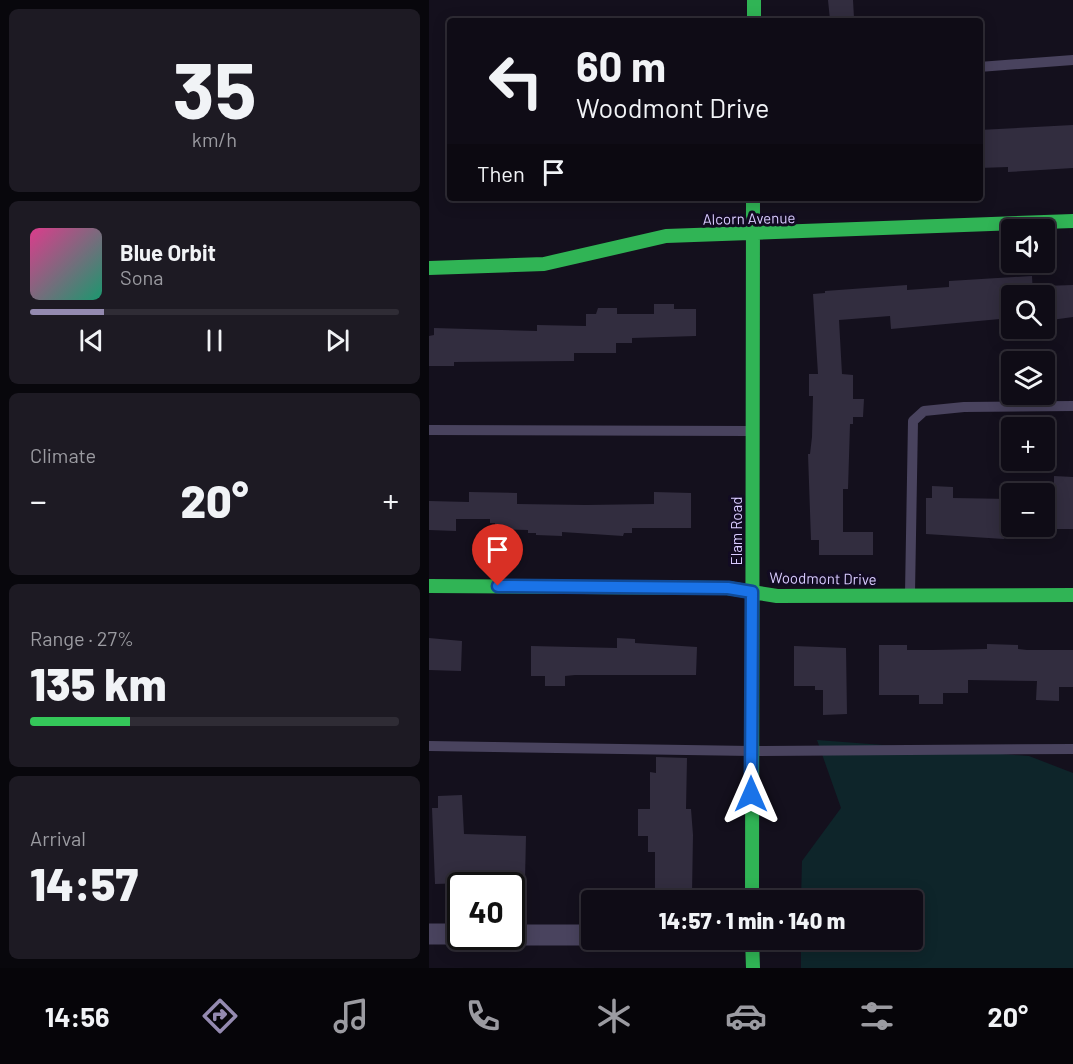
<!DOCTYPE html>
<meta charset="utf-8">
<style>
:root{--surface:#0f0c16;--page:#1d1a23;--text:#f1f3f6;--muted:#9b9ba1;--line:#2f2c35;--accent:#948ab0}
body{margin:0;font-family:Barlow,sans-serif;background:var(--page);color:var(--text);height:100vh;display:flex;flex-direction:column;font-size:22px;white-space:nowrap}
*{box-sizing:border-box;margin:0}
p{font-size:20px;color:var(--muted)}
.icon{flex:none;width:33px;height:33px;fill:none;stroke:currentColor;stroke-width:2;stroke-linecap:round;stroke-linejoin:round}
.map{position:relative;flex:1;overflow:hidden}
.sheet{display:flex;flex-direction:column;gap:9px;padding:9px;background:#08070c;width:429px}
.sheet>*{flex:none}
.guide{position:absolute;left:18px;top:18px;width:536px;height:183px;border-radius:6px;box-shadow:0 3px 15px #0003,0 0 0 2px var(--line);background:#0f0c16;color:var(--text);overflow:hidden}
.buttons{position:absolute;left:572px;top:219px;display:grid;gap:12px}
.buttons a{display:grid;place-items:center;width:54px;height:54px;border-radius:6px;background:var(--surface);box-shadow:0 3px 15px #0003,0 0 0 2px var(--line);font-size:30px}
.speed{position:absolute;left:18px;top:872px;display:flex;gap:12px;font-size:30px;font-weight:700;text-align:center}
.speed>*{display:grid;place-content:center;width:78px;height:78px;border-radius:50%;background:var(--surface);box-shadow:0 3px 15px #0003,0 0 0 2px var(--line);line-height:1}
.speed .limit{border:3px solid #111;border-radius:9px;background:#fff;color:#111}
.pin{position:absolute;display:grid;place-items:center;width:51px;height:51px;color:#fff;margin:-62px -26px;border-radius:50% 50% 50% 0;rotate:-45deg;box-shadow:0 0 6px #0007}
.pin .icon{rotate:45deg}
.me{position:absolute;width:66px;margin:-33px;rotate:0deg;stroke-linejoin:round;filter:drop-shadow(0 0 4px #0008)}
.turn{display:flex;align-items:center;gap:21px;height:126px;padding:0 30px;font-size:27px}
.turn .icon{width:78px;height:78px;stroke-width:2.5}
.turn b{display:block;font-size:42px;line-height:51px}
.then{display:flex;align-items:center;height:57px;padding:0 30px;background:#0003;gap:12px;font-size:22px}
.big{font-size:45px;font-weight:800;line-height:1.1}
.sheet .tile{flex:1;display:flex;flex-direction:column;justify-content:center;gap:9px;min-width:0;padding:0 21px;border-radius:9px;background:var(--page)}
.sheet .dial{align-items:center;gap:0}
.dial b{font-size:78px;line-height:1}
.song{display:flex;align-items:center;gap:18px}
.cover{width:72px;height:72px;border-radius:9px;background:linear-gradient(135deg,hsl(330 70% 55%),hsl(160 70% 35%))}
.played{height:6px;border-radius:3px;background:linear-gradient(90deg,var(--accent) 20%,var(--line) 20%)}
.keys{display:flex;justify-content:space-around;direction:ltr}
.heat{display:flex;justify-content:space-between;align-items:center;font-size:33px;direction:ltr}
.charge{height:9px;border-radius:4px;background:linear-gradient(90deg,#34c759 27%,var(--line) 0)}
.trip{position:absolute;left:152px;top:890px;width:342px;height:60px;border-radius:6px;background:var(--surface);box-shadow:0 3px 15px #0003,0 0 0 2px var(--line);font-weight:800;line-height:60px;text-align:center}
.menu{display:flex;height:96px;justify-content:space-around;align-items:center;background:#060509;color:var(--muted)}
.menu .icon{width:42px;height:42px}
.menu .active{color:var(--accent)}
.menu b{font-size:27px;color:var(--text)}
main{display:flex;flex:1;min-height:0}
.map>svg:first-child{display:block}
.green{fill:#0e252a}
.building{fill:#322d3f}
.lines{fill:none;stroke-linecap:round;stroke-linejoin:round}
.lane{stroke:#49435e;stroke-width:10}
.street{stroke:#49435e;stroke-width:21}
.fast{stroke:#30b455;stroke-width:14}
.route-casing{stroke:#114b97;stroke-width:15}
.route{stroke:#1a73e8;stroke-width:10}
.labels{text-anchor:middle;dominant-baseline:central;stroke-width:6;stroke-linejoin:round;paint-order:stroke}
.street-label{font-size:15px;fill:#d9cbff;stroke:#120b22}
</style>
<main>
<section class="sheet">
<div class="tile dial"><b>35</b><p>km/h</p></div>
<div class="tile">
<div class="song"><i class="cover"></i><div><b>Blue Orbit</b><p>Sona</p></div></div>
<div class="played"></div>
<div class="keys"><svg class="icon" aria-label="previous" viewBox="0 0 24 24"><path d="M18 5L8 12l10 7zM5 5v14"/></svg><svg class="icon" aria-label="pause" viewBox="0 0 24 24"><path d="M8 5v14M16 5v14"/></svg><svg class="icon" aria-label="next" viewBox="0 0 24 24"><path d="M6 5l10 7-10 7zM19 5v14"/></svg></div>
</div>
<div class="tile"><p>Climate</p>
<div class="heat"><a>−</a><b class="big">20°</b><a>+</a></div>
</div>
<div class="tile"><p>Range · 27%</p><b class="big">135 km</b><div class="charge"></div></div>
<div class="tile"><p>Arrival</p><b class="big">14:57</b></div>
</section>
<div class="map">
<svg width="644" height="968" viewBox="0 0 644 968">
<rect width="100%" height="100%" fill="#14101d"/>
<!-- green -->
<path class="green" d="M 388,740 L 600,756 L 644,773 L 644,968 L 372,968 L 372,939 L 483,939 L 483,900 L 372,900 L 373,861 L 412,808 Z"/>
<!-- building -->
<path class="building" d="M 399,0 L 424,0 L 425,18 L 401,20 Z
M 644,125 L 644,168 L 579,172 L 579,167 L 550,168 L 550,130 Z
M 603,276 L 604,296 L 582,296 L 582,318 L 462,329 L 461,316 L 410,320 L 413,374 L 424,375 L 424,399 L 435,399 L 434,417 L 424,417 L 424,424 L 421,424 L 419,489 L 414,489 L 414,532 L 444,532 L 444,555 L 390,555 L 390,540 L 382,540 L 379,454 L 381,454 L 383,437 L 384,396 L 380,396 L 380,374 L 389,374 L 384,294 L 396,293 L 396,291 L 478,285 L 478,290 L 520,287 L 520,281 Z
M 644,285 L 644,317 L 615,321 L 615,286 Z
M 225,304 L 245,304 L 245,309 L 267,309 L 267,336 L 203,338 L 203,343 L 187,343 L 187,353 L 145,353 L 145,361 L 25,362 L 25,366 L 0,366 L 0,336 L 5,335 L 5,328 L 108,331 L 108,325 L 157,326 L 157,314 L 167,314 L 169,308 L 188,308 L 188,314 L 225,314 Z
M 625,476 L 644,477 L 644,529 L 615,529 L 615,492 L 625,492 Z
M 503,486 L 524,487 L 524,498 L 582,499 L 582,532 L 575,531 L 575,539 L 497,534 L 497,498 L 503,498 Z
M 40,492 L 88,493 L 88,504 L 157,505 L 225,504 L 225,492 L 262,493 L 262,528 L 203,528 L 203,533 L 195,533 L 194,536 L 133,532 L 133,536 L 107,535 L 107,533 L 99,533 L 99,530 L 66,529 L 66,523 L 61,523 L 61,519 L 27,519 L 27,531 L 0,530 L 0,501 L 40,502 Z
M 0,638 L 33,641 L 32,671 L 0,670 Z
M 188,638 L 206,639 L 206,643 L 268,647 L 267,675 L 146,675 L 136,676 L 136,686 L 116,686 L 116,676 L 102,676 L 102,646 L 188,648 Z
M 558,644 L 589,645 L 589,649 L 598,650 L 644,650 L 644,687 L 630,687 L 630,701 L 607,700 L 608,681 L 539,680 L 539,693 L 514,693 L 514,704 L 490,704 L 490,695 L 450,695 L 450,645 L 478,645 L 478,650 L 503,650 L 558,649 Z
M 365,646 L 417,648 L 418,714 L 394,715 L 394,690 L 386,690 L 386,686 L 365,686 Z
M 227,757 L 258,758 L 257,809 L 262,809 L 264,835 L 263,893 L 256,893 L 256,895 L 226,895 L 226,852 L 219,852 L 219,836 L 209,836 L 209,809 L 221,809 L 221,772 L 227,773 Z
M 33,795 L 35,834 L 97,836 L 96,880 L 36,879 L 36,883 L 6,884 L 3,808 L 9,808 L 9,796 Z"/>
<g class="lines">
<!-- lane -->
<path class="lane" d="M 550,67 L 644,60
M 0,430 L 320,431
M 481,593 L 484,421 L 495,411 L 535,407 L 644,406
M 0,746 L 322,751 L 644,749"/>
<!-- street -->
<path class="street" d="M 0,934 L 32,934
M 82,935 L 162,935"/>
<!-- fast -->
<path class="fast" d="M 325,0 L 325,21
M 0,268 L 115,264 L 237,236 L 644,221
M 0,586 L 299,588 L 348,596 L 644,595
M 323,900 L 324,198
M 323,939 L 324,968"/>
</g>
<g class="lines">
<defs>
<path id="route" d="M 69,586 L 299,588 L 323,592 L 322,794"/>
</defs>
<!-- route casing -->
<use href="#route" class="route-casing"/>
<!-- route -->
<use href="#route" class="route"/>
</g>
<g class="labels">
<!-- street labels -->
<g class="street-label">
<text transform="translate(320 218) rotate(-1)">Alcorn Avenue</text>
<text transform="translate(307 531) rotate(-90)">Elam Road</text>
<text transform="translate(394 578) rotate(1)">Woodmont Drive</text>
</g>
</g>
</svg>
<div class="buttons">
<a><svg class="icon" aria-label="sound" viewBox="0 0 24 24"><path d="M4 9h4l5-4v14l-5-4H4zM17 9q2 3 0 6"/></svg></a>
<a><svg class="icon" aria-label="search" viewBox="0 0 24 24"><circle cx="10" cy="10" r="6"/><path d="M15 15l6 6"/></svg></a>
<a><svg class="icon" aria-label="layers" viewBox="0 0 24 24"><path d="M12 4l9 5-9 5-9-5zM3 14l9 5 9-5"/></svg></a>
<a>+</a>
<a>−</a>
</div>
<div class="speed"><div class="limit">40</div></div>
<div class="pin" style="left:69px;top:586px;background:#d93025"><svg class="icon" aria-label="arrive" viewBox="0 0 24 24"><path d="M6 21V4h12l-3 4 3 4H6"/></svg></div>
<svg class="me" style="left:322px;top:794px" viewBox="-20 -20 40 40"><path d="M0-17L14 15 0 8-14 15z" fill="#1a73e8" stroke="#fff" stroke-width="4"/></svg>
<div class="trip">14:57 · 1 min · 140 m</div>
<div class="guide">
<div class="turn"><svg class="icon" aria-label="left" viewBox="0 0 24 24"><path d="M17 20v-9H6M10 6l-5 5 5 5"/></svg><div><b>60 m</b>Woodmont Drive</div></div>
<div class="then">Then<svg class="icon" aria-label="arrive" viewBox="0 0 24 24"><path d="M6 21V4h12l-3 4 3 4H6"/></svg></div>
</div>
</div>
</main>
<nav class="menu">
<b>14:56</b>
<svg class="icon active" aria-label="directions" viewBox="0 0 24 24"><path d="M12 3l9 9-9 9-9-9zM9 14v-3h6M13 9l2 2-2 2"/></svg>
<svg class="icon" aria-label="music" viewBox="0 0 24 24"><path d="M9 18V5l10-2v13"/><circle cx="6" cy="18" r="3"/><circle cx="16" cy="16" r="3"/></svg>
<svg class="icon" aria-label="phone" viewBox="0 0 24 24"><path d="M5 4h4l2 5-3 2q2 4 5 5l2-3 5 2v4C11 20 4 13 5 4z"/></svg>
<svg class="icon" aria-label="climate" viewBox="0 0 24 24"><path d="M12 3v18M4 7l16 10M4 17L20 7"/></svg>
<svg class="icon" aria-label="car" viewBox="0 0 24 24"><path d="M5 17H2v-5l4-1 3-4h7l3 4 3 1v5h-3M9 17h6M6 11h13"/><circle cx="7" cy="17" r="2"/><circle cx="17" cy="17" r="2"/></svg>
<svg class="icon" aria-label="filters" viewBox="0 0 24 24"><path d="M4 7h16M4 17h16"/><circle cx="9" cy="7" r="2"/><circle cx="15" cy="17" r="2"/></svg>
<b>20°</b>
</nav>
